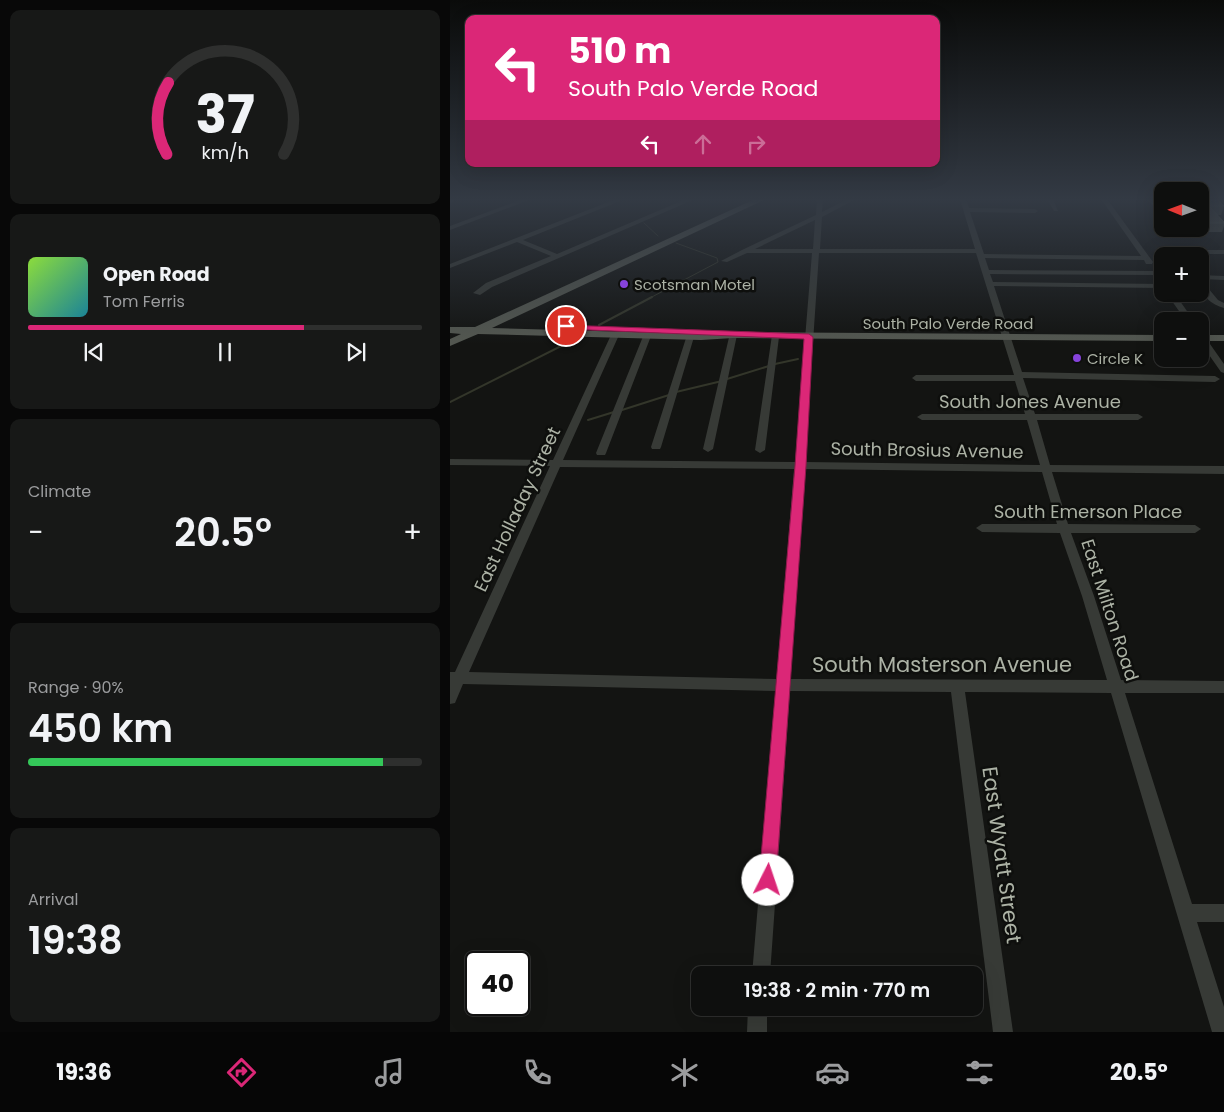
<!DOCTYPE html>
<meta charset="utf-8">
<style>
:root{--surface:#0e0f0e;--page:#171817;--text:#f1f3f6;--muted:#9b9c9e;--line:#2e2f2e;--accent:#db2777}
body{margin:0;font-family:Poppins,sans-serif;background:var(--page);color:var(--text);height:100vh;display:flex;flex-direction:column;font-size:19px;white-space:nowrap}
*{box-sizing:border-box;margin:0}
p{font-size:16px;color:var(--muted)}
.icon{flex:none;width:28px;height:28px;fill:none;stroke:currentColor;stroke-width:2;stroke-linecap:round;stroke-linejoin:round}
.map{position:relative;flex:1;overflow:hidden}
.drawer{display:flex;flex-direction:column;gap:10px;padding:10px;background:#080808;width:450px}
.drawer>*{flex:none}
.banner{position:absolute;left:15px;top:15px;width:475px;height:152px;border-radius:10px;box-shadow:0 5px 20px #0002,0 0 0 1px var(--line);background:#db2777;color:#fff;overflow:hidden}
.needle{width:32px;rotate:271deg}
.fabs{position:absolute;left:704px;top:182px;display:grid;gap:10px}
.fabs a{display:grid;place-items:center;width:55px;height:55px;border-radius:10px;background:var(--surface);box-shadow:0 5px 20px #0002,0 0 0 1px var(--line);font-size:25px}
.speed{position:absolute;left:15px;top:951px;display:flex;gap:10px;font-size:25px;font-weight:700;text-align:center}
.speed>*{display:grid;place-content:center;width:65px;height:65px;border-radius:50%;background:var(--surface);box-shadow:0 5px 20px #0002,0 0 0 1px var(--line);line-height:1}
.speed .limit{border:2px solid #111;border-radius:8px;background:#fff;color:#111}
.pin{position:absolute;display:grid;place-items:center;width:42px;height:42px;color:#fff;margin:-21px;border:2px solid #fff;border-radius:50%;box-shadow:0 1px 5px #0007}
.me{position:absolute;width:55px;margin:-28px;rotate:4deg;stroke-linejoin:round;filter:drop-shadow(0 0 4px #0008)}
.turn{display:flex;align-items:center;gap:18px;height:105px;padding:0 20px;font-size:22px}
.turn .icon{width:65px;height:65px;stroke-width:2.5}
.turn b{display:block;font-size:35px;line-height:42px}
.lanes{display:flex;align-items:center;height:48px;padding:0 20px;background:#0003;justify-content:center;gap:25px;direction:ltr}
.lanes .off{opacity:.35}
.big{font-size:38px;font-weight:600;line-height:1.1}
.drawer .tile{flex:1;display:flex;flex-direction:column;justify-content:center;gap:8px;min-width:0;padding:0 18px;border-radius:10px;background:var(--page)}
.drawer .dial{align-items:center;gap:0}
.dial svg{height:130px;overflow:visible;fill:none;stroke:var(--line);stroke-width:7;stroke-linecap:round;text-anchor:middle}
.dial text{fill:var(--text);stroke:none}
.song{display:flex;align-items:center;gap:15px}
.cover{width:60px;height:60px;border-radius:8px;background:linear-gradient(135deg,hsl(90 70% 55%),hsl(190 70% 35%))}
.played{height:5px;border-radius:2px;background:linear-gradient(90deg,var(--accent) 70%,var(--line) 70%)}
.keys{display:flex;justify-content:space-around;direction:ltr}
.heat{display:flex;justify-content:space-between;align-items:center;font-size:28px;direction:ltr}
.charge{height:8px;border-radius:4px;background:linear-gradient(90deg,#34c759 90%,var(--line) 0)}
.trip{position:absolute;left:241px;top:966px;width:292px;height:50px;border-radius:10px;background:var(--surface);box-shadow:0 5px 20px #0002,0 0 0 1px var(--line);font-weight:600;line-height:50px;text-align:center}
.dock{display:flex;height:80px;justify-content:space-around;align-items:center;background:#060606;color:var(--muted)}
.dock .icon{width:35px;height:35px}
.dock .on{color:var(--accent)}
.dock b{font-size:22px;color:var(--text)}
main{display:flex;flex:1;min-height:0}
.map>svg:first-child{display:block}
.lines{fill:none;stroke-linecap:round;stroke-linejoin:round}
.stream-far1{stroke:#33362a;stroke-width:1}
.stream{stroke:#33362a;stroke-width:2}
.minor{fill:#373a36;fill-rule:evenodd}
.major{fill:#535750;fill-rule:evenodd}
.wall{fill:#464843}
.building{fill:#51534e;stroke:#5f625c}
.route{fill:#db2777;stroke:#8e194d}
.poi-dot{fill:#8643db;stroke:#0e0f0d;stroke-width:2}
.labels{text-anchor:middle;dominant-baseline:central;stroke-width:5;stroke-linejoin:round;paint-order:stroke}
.far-poi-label{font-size:15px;fill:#acb2a5;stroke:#0e0f0d;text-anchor:start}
.far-street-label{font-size:15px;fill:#acb2a5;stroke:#0e0f0d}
.street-label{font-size:18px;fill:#acb2a5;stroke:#0e0f0d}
.near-street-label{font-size:21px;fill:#acb2a5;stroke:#0e0f0d}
</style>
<main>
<section class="drawer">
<div class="tile dial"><svg viewBox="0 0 100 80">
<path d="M14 69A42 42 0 1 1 86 69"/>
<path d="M14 69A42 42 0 0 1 15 25" stroke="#db2777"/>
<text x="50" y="56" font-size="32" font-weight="700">37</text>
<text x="50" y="72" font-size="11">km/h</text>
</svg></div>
<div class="tile">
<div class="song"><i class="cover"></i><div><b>Open Road</b><p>Tom Ferris</p></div></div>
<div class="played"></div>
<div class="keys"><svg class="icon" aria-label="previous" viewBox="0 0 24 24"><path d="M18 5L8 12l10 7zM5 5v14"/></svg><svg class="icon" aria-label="pause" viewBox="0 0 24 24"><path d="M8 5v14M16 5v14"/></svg><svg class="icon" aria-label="next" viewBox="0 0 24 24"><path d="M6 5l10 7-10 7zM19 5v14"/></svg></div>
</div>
<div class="tile"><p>Climate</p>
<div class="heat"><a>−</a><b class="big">20.5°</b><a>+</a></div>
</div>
<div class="tile"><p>Range · 90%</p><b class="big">450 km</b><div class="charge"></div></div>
<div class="tile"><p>Arrival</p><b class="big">19:38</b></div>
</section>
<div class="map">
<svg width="774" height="1032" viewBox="0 0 774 1032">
<rect width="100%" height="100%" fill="#131412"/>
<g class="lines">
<!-- stream-far1 -->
<path class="stream-far1" d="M 194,223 L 208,236
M 200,298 L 268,262 L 267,258 L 226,243"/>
<!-- stream -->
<path class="stream" d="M 149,325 L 202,297
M 325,364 L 348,359
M 277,379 L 319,366
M 226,392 L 272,381
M 0,402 L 127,338
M 172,410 L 219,395
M 138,420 L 164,412"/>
<!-- minor -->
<path class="minor" d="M 0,199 L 8,199 L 0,203 Z
M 73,199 L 82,199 L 0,230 L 0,226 Z
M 166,199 L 175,199 L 73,240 L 107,254 L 236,199 L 245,199 L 42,287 L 30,295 L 23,293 L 36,283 L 101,256 L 67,242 L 0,268 L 0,264 Z
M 367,199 L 373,199 L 372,212 L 398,199 L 406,199 L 372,217 L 370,249 L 525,249 L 510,199 L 516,199 L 519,208 L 585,209 L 588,211 L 585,213 L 520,212 L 534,254 L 691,256 L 651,199 L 657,199 L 703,262 L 702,264 L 696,264 L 694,260 L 535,258 L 539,270 L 706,271 L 709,271 L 709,275 L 540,274 L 543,282 L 712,284 L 712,288 L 544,286 L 572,372 L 765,376 L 770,379 L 765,382 L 573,378 L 585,414 L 688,414 L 693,417 L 688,420 L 587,420 L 600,465 L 774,466 L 774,474 L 602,472 L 618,524 L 745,525 L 751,529 L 745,533 L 621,533 L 644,596 L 671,680 L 774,681 L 774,693 L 675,693 L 742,904 L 774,904 L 774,922 L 747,922 L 774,1007 L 774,1032 L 762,1032 L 661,693 L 515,692 L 563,1032 L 543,1032 L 501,692 L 340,691 L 320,975 L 302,975 L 326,691 L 13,684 L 5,703 L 0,704 L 0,672 L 5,672 L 100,466 L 0,465 L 0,459 L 103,460 L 161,335 L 165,333 L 169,335 L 113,460 L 345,462 L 362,253 L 297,253 L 277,262 L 271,261 L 292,250 L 366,215 ZM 365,220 L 363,249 L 305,249 ZM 369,253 L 526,253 L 564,375 L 466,375 L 462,378 L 466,381 L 565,381 L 575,414 L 472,414 L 467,417 L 472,420 L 577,420 L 590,465 L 355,462 ZM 110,467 L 344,469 L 327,679 L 19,672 ZM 355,469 L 592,472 L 607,524 L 532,524 L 526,528 L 532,532 L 610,533 L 632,596 L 657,680 L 340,679 Z
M 597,199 L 603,199 L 608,211 L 604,211 Z
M 730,250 L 774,250 L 774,254 L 731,254 L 732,256 L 726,256 L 724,253 Z
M 750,275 L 774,276 L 774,280 L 750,279 Z
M 750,282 L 753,282 L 768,300 L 774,303 L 774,308 C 762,305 750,295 750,282 Z
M 717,294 L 725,294 L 744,321 L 736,321 Z
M 280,333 L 283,333 L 287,335 L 263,449 L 258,452 L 253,449 Z
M 194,334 L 197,334 L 201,336 L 156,453 L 155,455 L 147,455 L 146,453 Z
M 750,334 L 753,334 L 774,364 L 774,373 L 771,372 L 750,342 Z
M 237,335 L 243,335 L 244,337 L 211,447 L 210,449 L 202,449 L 201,447 Z
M 322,335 L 328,335 L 329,337 L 315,450 L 310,453 L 305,450 Z
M 298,1008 L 317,1008 L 317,1032 L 297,1032 Z"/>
<!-- major -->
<path class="major" d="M 305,199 L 316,199 L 42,328 L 251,334 L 283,332 L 712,335 L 712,341 L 283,338 L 251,340 L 28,334 L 0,346 L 0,339 L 11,334 L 0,333 L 0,327 L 25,327 Z
M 750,335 L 774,335 L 774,341 L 750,341 Z"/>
</g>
<!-- wall -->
<path class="wall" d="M 697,199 L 712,199 L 712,213 L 709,208 L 705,208 Z
M 750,199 L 774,206 L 771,215 L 767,215 L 774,222 L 774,226 L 772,232 L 749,232 L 747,235 L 731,235 L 726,229 L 750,229 Z"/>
<!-- building -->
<path class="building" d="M 750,199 L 767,199 L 774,206 L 759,206 L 774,222 L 774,223 L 750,223 Z"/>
<!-- sky -->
<linearGradient id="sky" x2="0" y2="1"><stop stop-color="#0a0b0a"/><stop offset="0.58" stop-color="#333a44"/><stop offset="1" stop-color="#333a44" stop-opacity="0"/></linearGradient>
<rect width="774" height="344" fill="url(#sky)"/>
<!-- route -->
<path class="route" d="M 114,325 L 359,334 L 363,337 L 356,466 L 326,880 L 324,886 L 318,888 L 311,886 L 309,880 L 345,466 L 354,339 L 116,329 L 114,328 Z"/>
<!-- markers -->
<g class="poi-dot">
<circle cx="174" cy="284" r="5"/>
<circle cx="627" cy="358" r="5"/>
</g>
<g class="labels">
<!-- far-poi labels -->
<g class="far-poi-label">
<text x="184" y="284">Scotsman Motel</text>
<text x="637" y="358">Circle K</text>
</g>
<!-- far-street labels -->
<g class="far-street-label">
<text x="498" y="323">South Palo Verde Road</text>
</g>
<!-- street labels -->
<g class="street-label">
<text x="580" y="401">South Jones Avenue</text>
<text transform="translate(477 450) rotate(1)">South Brosius Avenue</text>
<text transform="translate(67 509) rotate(-65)">East Holladay Street</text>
<text x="638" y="511">South Emerson Place</text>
<text transform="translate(660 610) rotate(72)">East Milton Road</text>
</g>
<!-- near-street labels -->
<g class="near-street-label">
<text x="492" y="664">South Masterson Avenue</text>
<text transform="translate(552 855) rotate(82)">East Wyatt Street</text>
</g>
</g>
</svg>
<div class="fabs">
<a><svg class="needle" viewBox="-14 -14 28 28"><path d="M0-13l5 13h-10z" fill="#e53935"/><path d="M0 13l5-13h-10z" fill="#9b9c9e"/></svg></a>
<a>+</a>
<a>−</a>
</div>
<div class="speed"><div class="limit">40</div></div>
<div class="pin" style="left:116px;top:326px;background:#d93025"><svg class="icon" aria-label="arrive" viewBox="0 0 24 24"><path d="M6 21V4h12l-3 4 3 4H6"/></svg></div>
<svg class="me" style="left:318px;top:880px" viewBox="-20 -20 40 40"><circle r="19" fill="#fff"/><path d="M0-13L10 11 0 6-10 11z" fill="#db2777"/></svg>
<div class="trip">19:38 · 2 min · 770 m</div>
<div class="banner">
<div class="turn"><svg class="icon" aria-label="left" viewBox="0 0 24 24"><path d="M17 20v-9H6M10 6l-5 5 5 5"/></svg><div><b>510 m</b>South Palo Verde Road</div></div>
<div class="lanes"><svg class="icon" aria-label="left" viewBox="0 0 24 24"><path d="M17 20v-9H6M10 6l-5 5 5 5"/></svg><svg class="icon off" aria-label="ahead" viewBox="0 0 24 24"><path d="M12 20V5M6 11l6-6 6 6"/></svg><svg class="icon off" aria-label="right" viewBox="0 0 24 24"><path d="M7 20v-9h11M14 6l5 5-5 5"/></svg></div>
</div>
</div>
</main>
<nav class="dock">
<b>19:36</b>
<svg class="icon on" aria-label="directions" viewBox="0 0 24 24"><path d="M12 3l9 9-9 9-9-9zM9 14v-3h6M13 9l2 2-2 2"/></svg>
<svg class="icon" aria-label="music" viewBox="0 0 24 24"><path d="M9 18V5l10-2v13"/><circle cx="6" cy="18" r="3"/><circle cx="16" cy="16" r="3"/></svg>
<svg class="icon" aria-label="phone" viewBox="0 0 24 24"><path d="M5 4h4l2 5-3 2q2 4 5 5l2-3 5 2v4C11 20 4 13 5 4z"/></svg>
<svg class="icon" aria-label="climate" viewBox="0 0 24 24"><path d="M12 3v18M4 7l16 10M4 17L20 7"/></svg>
<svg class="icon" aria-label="car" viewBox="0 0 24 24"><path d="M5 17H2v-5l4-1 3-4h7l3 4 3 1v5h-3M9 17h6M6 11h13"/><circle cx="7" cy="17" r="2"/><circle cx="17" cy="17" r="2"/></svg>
<svg class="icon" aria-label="filters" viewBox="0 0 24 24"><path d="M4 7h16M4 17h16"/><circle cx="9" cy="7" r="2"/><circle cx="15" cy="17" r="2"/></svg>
<b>20.5°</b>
</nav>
